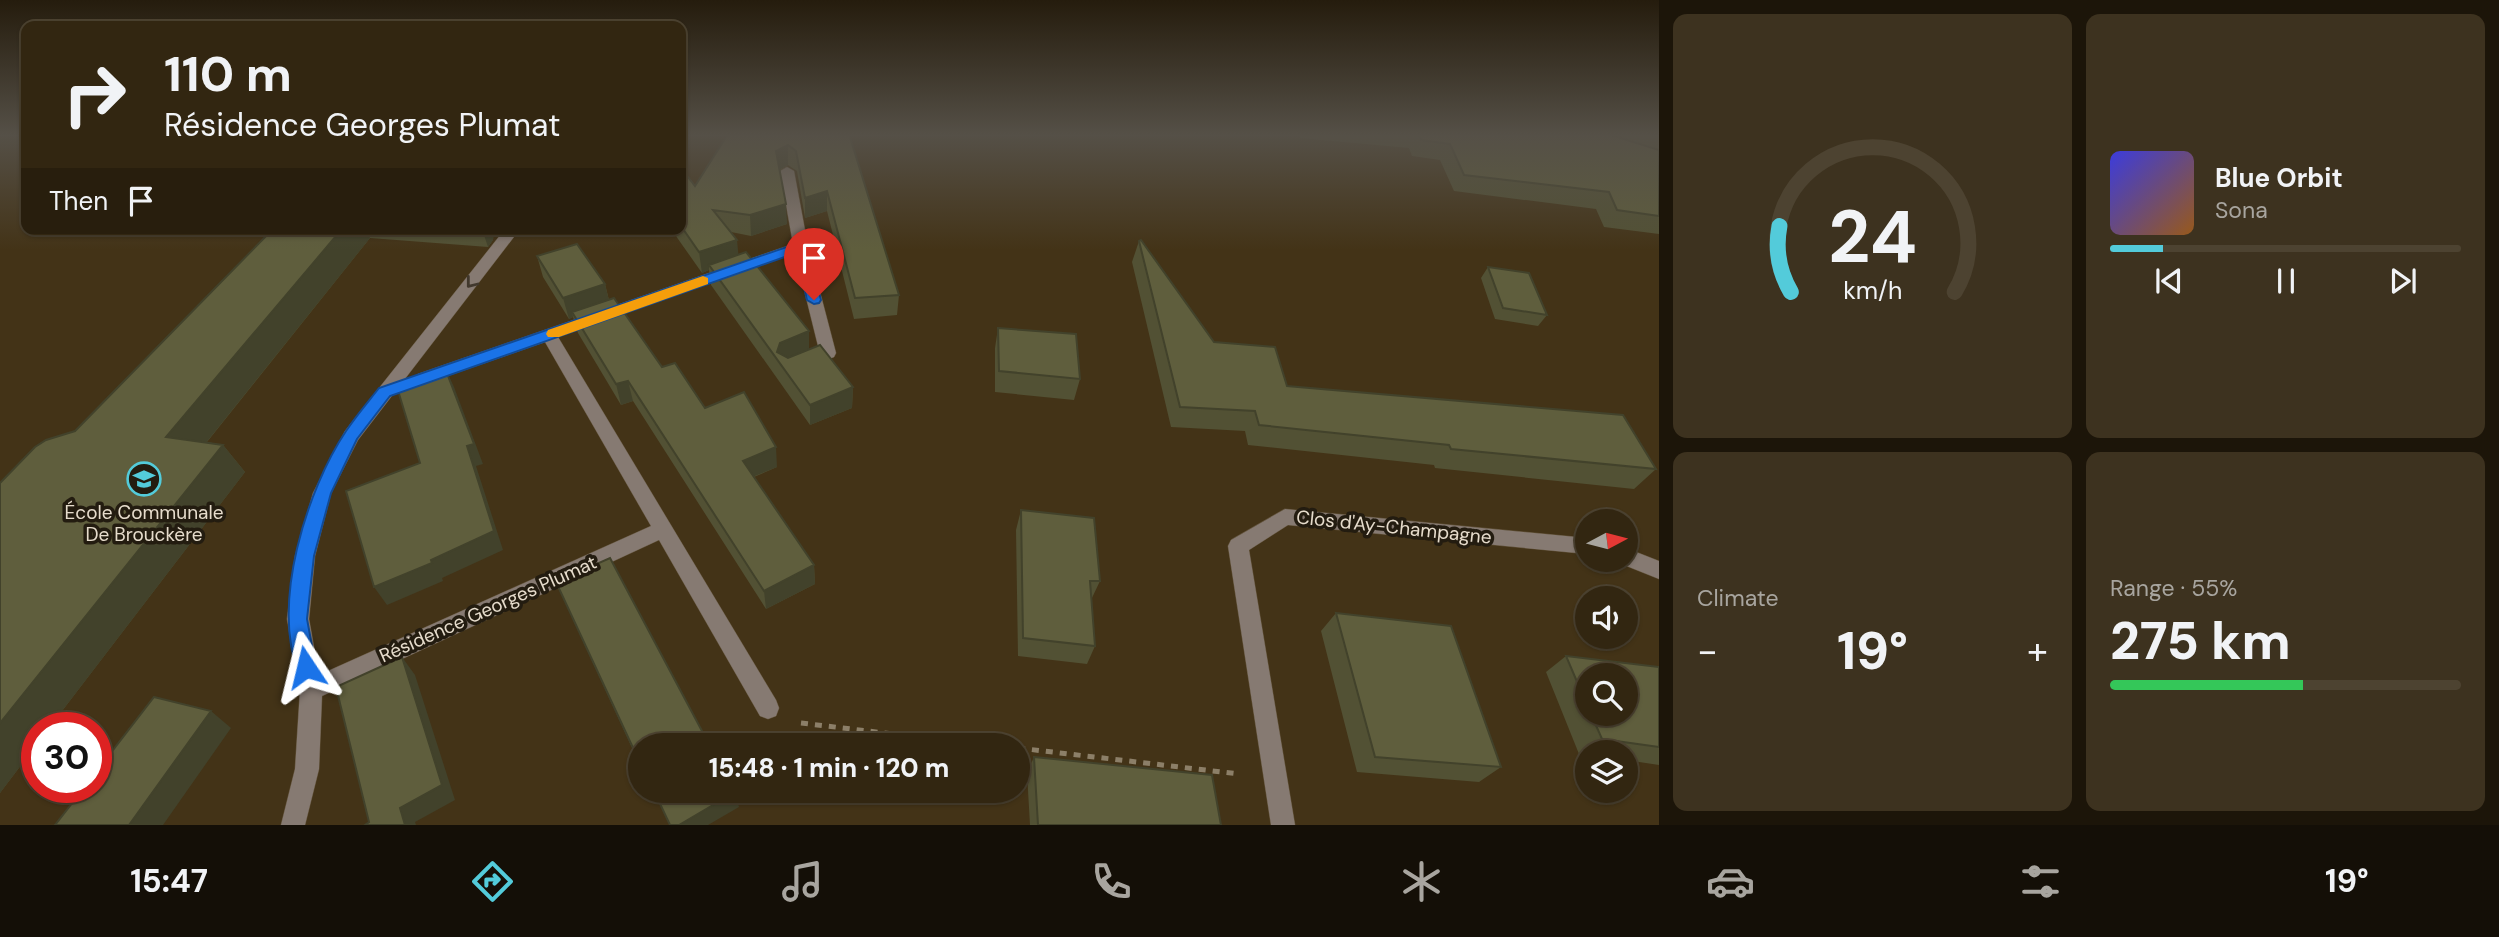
<!DOCTYPE html>
<meta charset="utf-8">
<style>
:root{--surface:#322611;--page:#3d321f;--text:#f1f3f6;--muted:#a8a59f;--line:#4d4331;--accent:#53cbda}
body{margin:0;font-family:"DM Sans",sans-serif;background:var(--page);color:var(--text);height:100vh;display:flex;flex-direction:column;font-size:26px;white-space:nowrap}
*{box-sizing:border-box;margin:0}
p{font-size:23px;color:var(--muted)}
.icon{flex:none;width:38px;height:38px;fill:none;stroke:currentColor;stroke-width:2;stroke-linecap:round;stroke-linejoin:round}
.map{position:relative;flex:1;overflow:hidden}
.panel{display:flex;flex-direction:column;gap:14px;padding:14px;background:#1c1509;width:840px}
.panel>*{flex:none}
.hud{position:absolute;left:21px;top:21px;width:665px;height:214px;border-radius:14px;box-shadow:0 2px 5px #0004,0 0 0 2px var(--line);background:#322611;color:var(--text);overflow:hidden}
.needle{width:46px;rotate:83deg}
.tools{position:absolute;left:1575px;top:509px;display:grid;gap:14px}
.tools a{display:grid;place-items:center;width:63px;height:63px;border-radius:50%;background:var(--surface);box-shadow:0 2px 5px #0004,0 0 0 2px var(--line);font-size:35px}
.speed{position:absolute;left:21px;top:712px;display:flex;gap:14px;font-size:35px;font-weight:700;text-align:center}
.speed>*{display:grid;place-content:center;width:91px;height:91px;border-radius:50%;background:var(--surface);box-shadow:0 2px 5px #0004,0 0 0 2px var(--line);line-height:1}
.speed .limit{border:10px solid #d22;background:#fff;color:#111}
.pin{position:absolute;display:grid;place-items:center;width:60px;height:60px;color:#fff;margin:-72px -30px;border-radius:50% 50% 50% 0;rotate:-45deg;box-shadow:0 0 7px #0007}
.pin .icon{rotate:45deg}
.me{position:absolute;width:77px;margin:-38px;rotate:350deg;stroke-linejoin:round;filter:drop-shadow(0 0 5px #0008)}
.turn{display:flex;align-items:center;gap:24px;height:147px;padding:0 28px;font-size:32px}
.turn .icon{width:91px;height:91px;stroke-width:2.5}
.turn b{display:block;font-size:49px;line-height:60px}
.then{display:flex;align-items:center;height:66px;padding:0 28px;background:#0003;gap:14px;font-size:26px}
.big{font-size:52px;font-weight:800;line-height:1.1}
.panel .card{flex:1;display:flex;flex-direction:column;justify-content:center;gap:10px;min-width:0;padding:0 24px;border-radius:14px;background:var(--page)}
.panel .dial{align-items:center;gap:0}
.dial svg{height:182px;overflow:visible;fill:none;stroke:var(--line);stroke-width:7;stroke-linecap:round;text-anchor:middle}
.dial text{fill:var(--text);stroke:none}
.song{display:flex;align-items:center;gap:21px}
.cover{width:84px;height:84px;border-radius:10px;background:linear-gradient(135deg,hsl(240 70% 55%),hsl(30 70% 35%))}
.played{height:7px;border-radius:4px;background:linear-gradient(90deg,var(--accent) 15%,var(--line) 15%)}
.keys{display:flex;justify-content:space-around;direction:ltr}
.heat{display:flex;justify-content:space-between;align-items:center;font-size:38px;direction:ltr}
.charge{height:10px;border-radius:5px;background:linear-gradient(90deg,#34c759 55%,var(--line) 0)}
.panel .tiles{flex:1;display:grid;gap:14px;grid-template-columns:repeat(2,1fr)}
.trip{position:absolute;left:628px;top:733px;width:402px;height:70px;border-radius:35px;background:var(--surface);box-shadow:0 2px 5px #0004,0 0 0 2px var(--line);font-weight:800;line-height:70px;text-align:center}
.tabs{display:flex;height:112px;justify-content:space-around;align-items:center;background:#140f07;color:var(--muted)}
.tabs .icon{width:49px;height:49px}
.tabs .selected{color:var(--accent)}
.tabs b{font-size:32px;color:var(--text)}
main{display:flex;flex:1;min-height:0}
.map>svg:first-child{display:block}
.lines{fill:none;stroke-linecap:round;stroke-linejoin:round}
.minor-casing{stroke:#605138;stroke-width:1}
.path{stroke:#8c7f68;stroke-width:5;stroke-dasharray:7 7;stroke-linecap:butt}
.minor{fill:#867a72;fill-rule:evenodd}
.wall{fill:#525134;fill-rule:evenodd}
.shaded-wall{fill:#42422b}
.building{fill:#5f5e3d;stroke:#42422b;stroke-width:2}
.oneway{stroke:#41382d}
.route{fill:#1a73e8;stroke:#114b97;stroke-width:2}
.slow{fill:#f59e0b}
.labels{text-anchor:middle;dominant-baseline:central;stroke-width:7;stroke-linejoin:round;paint-order:stroke}
.poi-label{font-size:19px;fill:#e6dccc;stroke:#231c10}
.street-label{font-size:19px;fill:#e6dccc;stroke:#231c10}
</style>
<main>
<div class="map">
<svg width="1659" height="825" viewBox="0 0 1659 825">
<rect width="100%" height="100%" fill="#433317"/>
<g class="lines">
<defs>
<path id="minor" d="M 787,167 L 794,171 L 808,246 L 836,353 L 834,357 L 807,368 L 799,362 L 801,358 L 819,350 L 795,253 L 558,337 L 776,700 L 779,708 L 776,716 L 768,719 L 760,716 L 659,540 L 322,696 L 319,769 L 305,825 L 281,825 L 295,769 L 300,690 L 287,619 L 295,556 L 313,493 L 345,431 L 505,229 L 520,229 L 358,440 L 331,493 L 315,556 L 309,619 L 319,675 L 651,526 L 545,342 L 424,384 L 416,378 L 418,374 L 793,244 L 780,171 Z
M 1285,509 L 1587,538 L 1587,554 L 1288,525 L 1249,550 L 1295,825 L 1271,825 L 1228,546 L 1231,540 Z
M 1626,548 L 1659,561 L 1659,579 L 1619,563 L 1617,560 L 1626,560 Z"/>
</defs>
<!-- minor casing -->
<use href="#minor" class="minor-casing"/>
<!-- path -->
<path class="path" d="M 801,723 L 994,746
M 1018,748 L 1239,774"/>
<!-- minor -->
<use href="#minor" class="minor"/>
</g>
<!-- wall -->
<path class="wall" d="M 728,134 L 849,134 L 899,295 L 897,315 L 854,319 L 827,211 L 805,218 L 797,171 L 788,165 L 780,170 L 787,224 L 751,236 L 731,232 L 738,255 L 809,349 L 853,387 L 852,408 L 810,425 L 711,285 L 709,270 L 702,273 L 671,229 L 681,229 L 681,168 L 695,186 Z
M 1300,134 L 1659,134 L 1659,234 L 1604,227 L 1596,209 L 1454,191 L 1440,160 L 1412,156 L 1409,148 L 1300,138 Z
M 273,229 L 494,229 L 493,240 L 488,247 L 370,238 L 207,442 L 223,445 L 245,472 L 49,728 L 37,728 L 37,744 L 0,793 L 0,483 L 75,431 Z
M 1139,241 L 1214,342 L 1287,386 L 1656,469 L 1634,489 L 1435,468 L 1434,465 L 1248,445 L 1245,431 L 1171,427 L 1132,262 Z
M 537,256 L 605,284 L 609,300 L 662,367 L 705,408 L 777,467 L 754,477 L 814,565 L 815,584 L 766,609 L 633,401 L 621,405 L 578,333 L 573,317 L 569,319 L 543,277 Z
M 1488,267 L 1547,315 L 1538,326 L 1495,319 L 1481,278 Z
M 998,328 L 1080,379 L 1074,400 L 995,392 L 995,348 Z
M 1021,510 L 1100,581 L 1091,600 L 1095,646 L 1087,664 L 1018,656 L 1016,530 Z
M 556,582 L 640,746 L 640,765 L 564,600 Z
M 1336,613 L 1501,767 L 1479,782 L 1357,772 L 1321,631 Z
M 1566,656 L 1659,667 L 1659,765 L 1626,760 L 1626,752 L 1587,752 L 1587,755 L 1579,754 L 1546,672 ZM 1587,676 L 1626,714 L 1587,714 Z
M 1034,757 L 1221,825 L 1030,825 L 1027,773 Z"/>
<!-- shaded-wall -->
<path class="shaded-wall" d="M 788,145 L 788,165 L 777,171 L 776,151 Z
M 827,191 L 827,211 L 805,218 L 805,198 Z
M 786,204 L 787,224 L 751,236 L 750,215 Z
M 342,229 L 366,229 L 370,238 L 189,464 L 166,437 Z
M 482,229 L 494,229 L 493,240 L 488,247 Z
M 737,240 L 739,260 L 709,265 L 709,270 L 702,273 L 699,252 Z
M 605,284 L 610,305 L 572,312 L 573,317 L 569,319 L 563,298 Z
M 809,331 L 809,351 L 778,360 L 777,352 L 780,343 Z
M 445,368 L 454,387 L 483,464 L 476,466 L 503,550 L 442,578 L 443,581 L 387,605 L 374,587 L 431,560 L 467,446 Z
M 628,381 L 633,401 L 621,405 L 616,384 Z
M 853,387 L 852,408 L 810,425 L 810,405 Z
M 223,445 L 245,472 L 49,728 L 37,728 L 37,744 L 0,793 L 0,723 Z
M 776,447 L 777,467 L 745,480 L 743,461 Z
M 814,565 L 815,584 L 766,609 L 764,591 Z
M 402,657 L 415,675 L 455,800 L 415,822 L 416,825 L 405,825 L 400,808 Z
M 211,711 L 231,728 L 163,825 L 129,825 Z
M 735,792 L 739,807 L 708,825 L 679,825 Z"/>
<!-- building -->
<path class="building" d="M 728,134 L 849,134 L 899,295 L 855,298 L 827,191 L 805,198 L 796,151 L 788,145 L 776,151 L 786,204 L 750,215 L 713,210 L 737,240 L 699,252 L 681,226 L 681,168 L 695,186 Z
M 1419,134 L 1608,134 L 1659,150 L 1659,216 L 1617,210 L 1609,192 L 1464,175 L 1450,144 L 1421,140 Z
M 273,229 L 342,229 L 166,437 L 223,445 L 0,723 L 0,483 L 35,447 L 46,440 L 75,431 Z
M 1141,240 L 1214,342 L 1275,347 L 1287,386 L 1623,415 L 1656,469 L 1451,449 L 1449,445 L 1259,425 L 1255,411 L 1180,407 L 1139,241 Z
M 577,244 L 605,284 L 563,298 L 537,256 Z
M 746,252 L 809,331 L 780,343 L 777,352 L 788,358 L 820,345 L 853,387 L 810,405 L 709,265 Z
M 1488,267 L 1529,273 L 1547,315 L 1503,308 Z
M 614,298 L 662,367 L 675,363 L 705,408 L 744,392 L 776,447 L 743,461 L 814,565 L 764,591 L 628,381 L 616,384 L 572,312 Z
M 998,328 L 1076,334 L 1080,379 L 999,371 Z
M 445,368 L 474,444 L 467,446 L 494,531 L 431,560 L 432,563 L 374,587 L 346,491 L 420,463 L 396,384 Z
M 1021,510 L 1094,518 L 1100,581 L 1090,581 L 1095,646 L 1023,638 Z
M 610,558 L 710,746 L 640,746 L 640,763 L 556,582 Z
M 1336,613 L 1451,626 L 1501,767 L 1375,757 Z
M 1566,656 L 1659,667 L 1659,747 L 1602,739 L 1591,714 L 1626,714 L 1626,676 L 1587,676 L 1587,705 Z
M 402,657 L 442,785 L 400,808 L 405,825 L 365,825 L 369,822 L 336,687 Z
M 154,697 L 211,711 L 129,825 L 55,825 L 84,788 L 96,788 L 96,772 Z
M 1034,757 L 1212,775 L 1221,825 L 1038,825 Z
M 654,791 L 735,791 L 735,792 L 679,825 L 670,825 Z"/>
<!-- one-way arrows -->
<defs><path id="oneway-chevron" d="M-2-3.5L2.5 0L-2 3.5" fill="none" stroke-width="1.6" stroke-linecap="round" stroke-linejoin="round" transform="scale(1.75)"/></defs>
<use class="oneway" href="#oneway-chevron" transform="translate(471 283) rotate(128)"/>
<!-- sky -->
<linearGradient id="sky" x2="0" y2="1"><stop stop-color="#251c0d"/><stop offset="0.54" stop-color="#555047"/><stop offset="1" stop-color="#555047" stop-opacity="0"/></linearGradient>
<rect width="1659" height="250" fill="url(#sky)"/>
<!-- route -->
<path class="route" d="M 801,242 L 807,246 L 821,300 L 819,303 L 814,304 L 807,300 L 796,253 L 390,396 L 357,439 L 331,493 L 314,556 L 307,619 L 316,667 L 313,673 L 306,676 L 299,673 C 270,606 307,489 346,431 C 356,416 368,402 379,388 Z"/>
<!-- slow -->
<path class="slow" d="M 703,276 L 708,278 L 708,284 L 559,337 L 548,337 L 546,334 L 548,330 Z"/>
<!-- icons -->
<defs>
<symbol id="school-ring" viewBox="-11 -11 22 22"><circle r="9.5" fill="#231c10" stroke="#53cbda" stroke-width="1.5"/><path d="M0-5L7-2L0 1L-7-2ZM-4 1L0 2.5L4 1V4Q0 6-4 4Z" fill="#53cbda"/></symbol>
</defs>
<g fill-rule="evenodd">
<use href="#school-ring" x="125" y="460" width="38" height="38"/>
</g>
<g class="labels">
<!-- poi labels -->
<g class="poi-label">
<text x="144" y="512">École Communale<tspan x="144" dy="22">De Brouckère</tspan></text>
</g>
<!-- street labels -->
<g class="street-label">
<text transform="translate(1394 527) rotate(6)">Clos d'Ay-Champagne</text>
<text transform="translate(488 609) rotate(-24)">Résidence Georges Plumat</text>
</g>
</g>
</svg>
<div class="tools">
<a><svg class="needle" viewBox="-14 -14 28 28"><path d="M0-13l5 13h-10z" fill="#e53935"/><path d="M0 13l5-13h-10z" fill="#a8a59f"/></svg></a>
<a><svg class="icon" aria-label="sound" viewBox="0 0 24 24"><path d="M4 9h4l5-4v14l-5-4H4zM17 9q2 3 0 6"/></svg></a>
<a><svg class="icon" aria-label="search" viewBox="0 0 24 24"><circle cx="10" cy="10" r="6"/><path d="M15 15l6 6"/></svg></a>
<a><svg class="icon" aria-label="layers" viewBox="0 0 24 24"><path d="M12 4l9 5-9 5-9-5zM3 14l9 5 9-5"/></svg></a>
</div>
<div class="speed"><div class="limit">30</div></div>
<div class="pin" style="left:814px;top:300px;background:#d93025"><svg class="icon" aria-label="arrive" viewBox="0 0 24 24"><path d="M6 21V4h12l-3 4 3 4H6"/></svg></div>
<svg class="me" style="left:306px;top:667px" viewBox="-20 -20 40 40"><path d="M0-17L14 15 0 8-14 15z" fill="#1a73e8" stroke="#fff" stroke-width="4"/></svg>
<div class="trip">15:48 · 1 min · 120 m</div>
<div class="hud">
<div class="turn"><svg class="icon" aria-label="right" viewBox="0 0 24 24"><path d="M7 20v-9h11M14 6l5 5-5 5"/></svg><div><b>110 m</b>Résidence Georges Plumat</div></div>
<div class="then">Then<svg class="icon" aria-label="arrive" viewBox="0 0 24 24"><path d="M6 21V4h12l-3 4 3 4H6"/></svg></div>
</div>
</div>
<section class="panel">
<div class="tiles">
<div class="card dial"><svg viewBox="0 0 100 80">
<path d="M14 69A42 42 0 1 1 86 69"/>
<path d="M14 69A42 42 0 0 1 9 40" stroke="#53cbda"/>
<text x="50" y="56" font-size="32" font-weight="700">24</text>
<text x="50" y="72" font-size="11">km/h</text>
</svg></div>
<div class="card">
<div class="song"><i class="cover"></i><div><b>Blue Orbit</b><p>Sona</p></div></div>
<div class="played"></div>
<div class="keys"><svg class="icon" aria-label="previous" viewBox="0 0 24 24"><path d="M18 5L8 12l10 7zM5 5v14"/></svg><svg class="icon" aria-label="pause" viewBox="0 0 24 24"><path d="M8 5v14M16 5v14"/></svg><svg class="icon" aria-label="next" viewBox="0 0 24 24"><path d="M6 5l10 7-10 7zM19 5v14"/></svg></div>
</div>
<div class="card"><p>Climate</p>
<div class="heat"><a>−</a><b class="big">19°</b><a>+</a></div>
</div>
<div class="card"><p>Range · 55%</p><b class="big">275 km</b><div class="charge"></div></div>
</div>
</section>
</main>
<nav class="tabs">
<b>15:47</b>
<svg class="icon selected" aria-label="directions" viewBox="0 0 24 24"><path d="M12 3l9 9-9 9-9-9zM9 14v-3h6M13 9l2 2-2 2"/></svg>
<svg class="icon" aria-label="music" viewBox="0 0 24 24"><path d="M9 18V5l10-2v13"/><circle cx="6" cy="18" r="3"/><circle cx="16" cy="16" r="3"/></svg>
<svg class="icon" aria-label="phone" viewBox="0 0 24 24"><path d="M5 4h4l2 5-3 2q2 4 5 5l2-3 5 2v4C11 20 4 13 5 4z"/></svg>
<svg class="icon" aria-label="climate" viewBox="0 0 24 24"><path d="M12 3v18M4 7l16 10M4 17L20 7"/></svg>
<svg class="icon" aria-label="car" viewBox="0 0 24 24"><path d="M5 17H2v-5l4-1 3-4h7l3 4 3 1v5h-3M9 17h6M6 11h13"/><circle cx="7" cy="17" r="2"/><circle cx="17" cy="17" r="2"/></svg>
<svg class="icon" aria-label="filters" viewBox="0 0 24 24"><path d="M4 7h16M4 17h16"/><circle cx="9" cy="7" r="2"/><circle cx="15" cy="17" r="2"/></svg>
<b>19°</b>
</nav>
